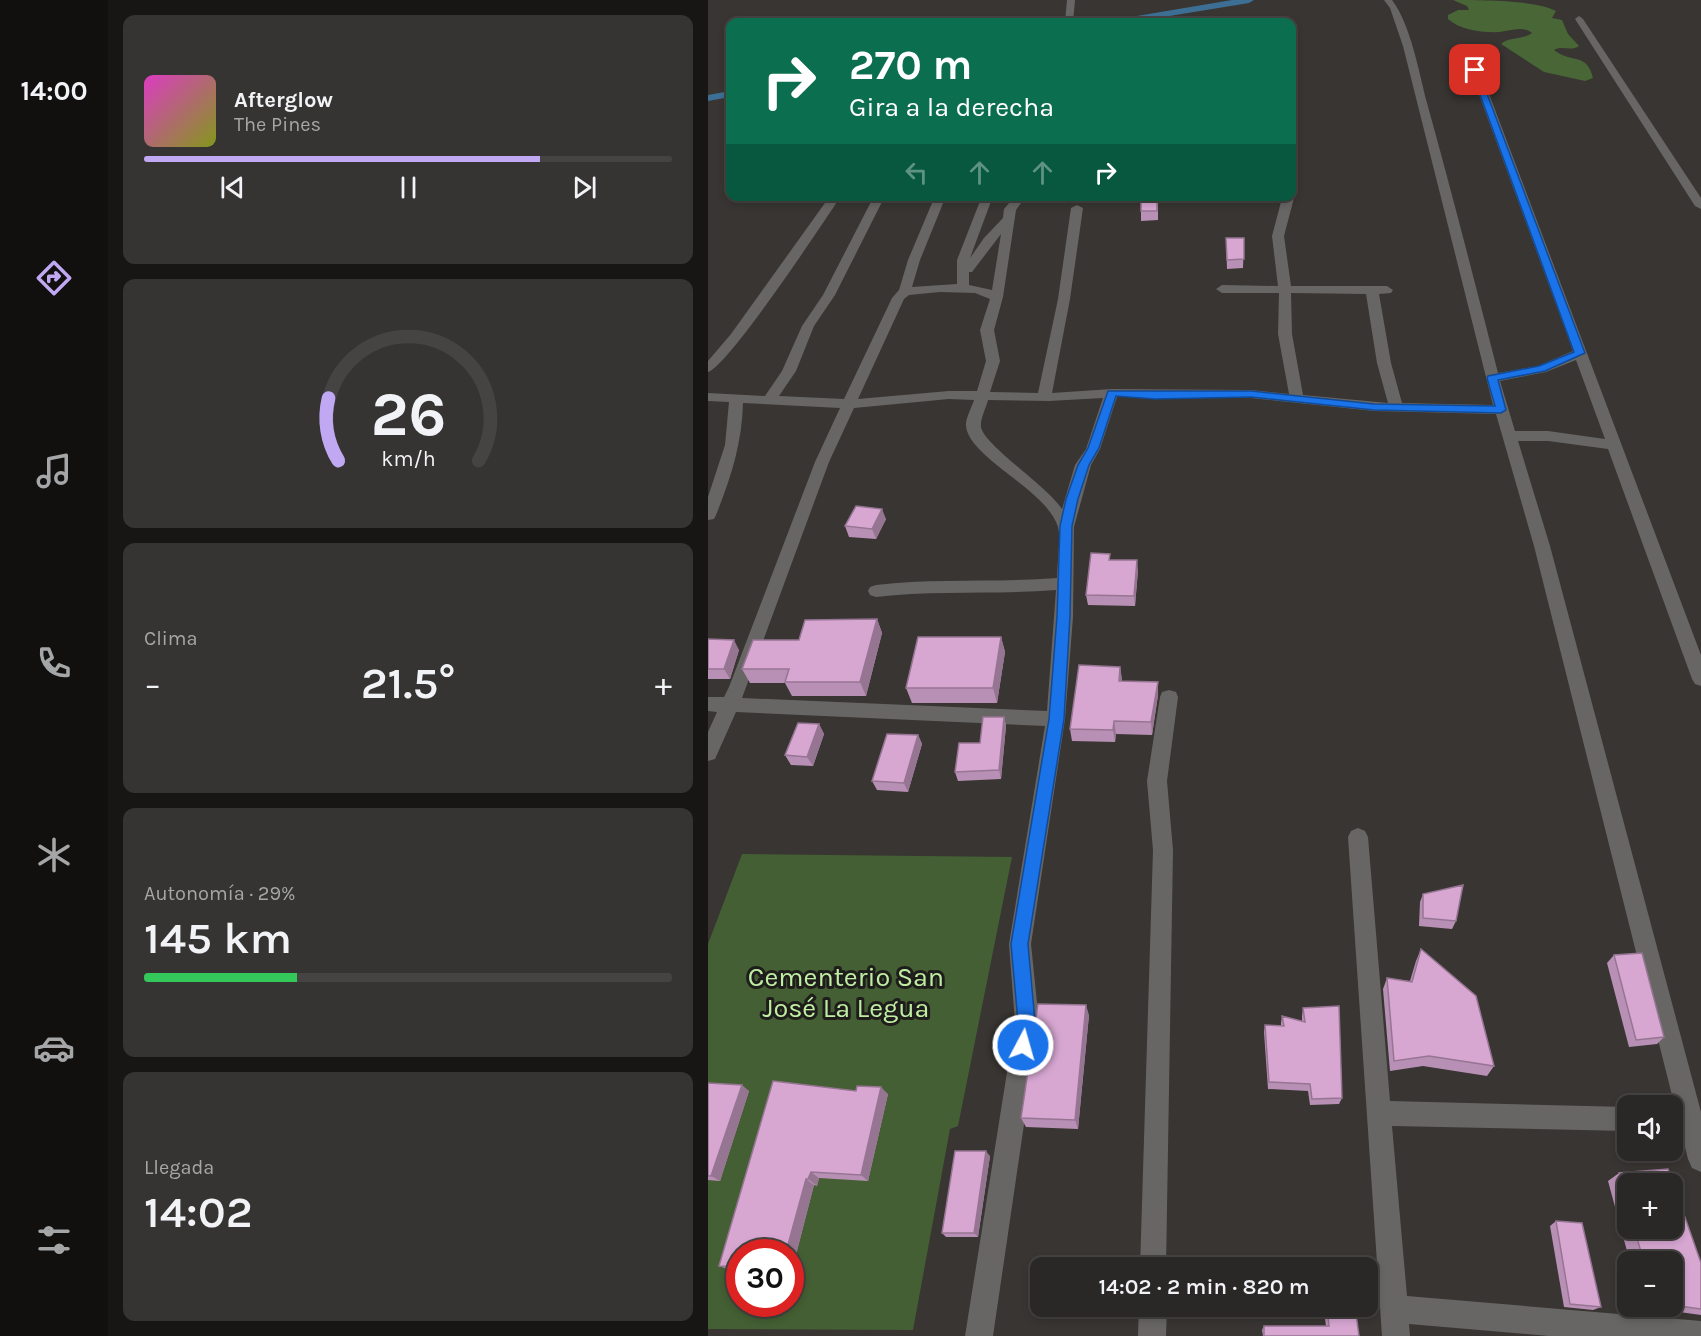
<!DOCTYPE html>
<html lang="es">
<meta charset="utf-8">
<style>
:root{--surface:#2a2826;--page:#363432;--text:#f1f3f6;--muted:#a5a6a7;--line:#464443;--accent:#c0a8f3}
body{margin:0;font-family:Karla,sans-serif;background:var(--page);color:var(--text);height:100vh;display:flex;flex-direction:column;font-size:22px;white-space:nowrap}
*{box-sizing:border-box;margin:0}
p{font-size:20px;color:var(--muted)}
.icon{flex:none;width:33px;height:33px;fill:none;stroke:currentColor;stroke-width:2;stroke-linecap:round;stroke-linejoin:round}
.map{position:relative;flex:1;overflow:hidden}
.details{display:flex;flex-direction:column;gap:15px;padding:15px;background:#171615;width:600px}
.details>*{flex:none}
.hud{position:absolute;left:18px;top:18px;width:570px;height:183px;border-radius:12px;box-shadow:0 3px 9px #0003,0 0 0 2px var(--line);background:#0b6e4f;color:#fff;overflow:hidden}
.buttons{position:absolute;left:909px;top:1095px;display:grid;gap:12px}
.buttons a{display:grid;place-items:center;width:66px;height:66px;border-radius:12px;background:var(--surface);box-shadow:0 3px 9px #0003,0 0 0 2px var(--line);font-size:30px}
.speed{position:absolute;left:18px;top:1239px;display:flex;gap:12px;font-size:30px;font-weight:700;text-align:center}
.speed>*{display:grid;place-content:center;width:78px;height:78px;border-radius:50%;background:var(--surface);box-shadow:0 3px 9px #0003,0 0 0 2px var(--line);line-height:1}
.speed .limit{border:9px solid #d22;background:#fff;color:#111}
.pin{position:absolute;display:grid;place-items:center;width:51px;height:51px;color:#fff;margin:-26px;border-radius:12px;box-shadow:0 3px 9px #0006}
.me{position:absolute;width:66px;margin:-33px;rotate:6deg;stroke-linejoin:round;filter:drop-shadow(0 0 4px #0008)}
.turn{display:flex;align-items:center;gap:21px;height:126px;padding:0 24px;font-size:27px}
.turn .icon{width:78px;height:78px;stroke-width:2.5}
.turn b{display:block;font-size:42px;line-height:51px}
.lanes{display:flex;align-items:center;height:57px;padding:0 24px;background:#0003;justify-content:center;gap:30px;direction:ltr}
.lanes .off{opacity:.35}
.big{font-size:45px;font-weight:600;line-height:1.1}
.details .tile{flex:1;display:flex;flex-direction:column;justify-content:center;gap:9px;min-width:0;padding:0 21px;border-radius:12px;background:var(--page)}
.details .dial{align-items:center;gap:0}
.dial svg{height:156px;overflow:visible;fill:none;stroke:var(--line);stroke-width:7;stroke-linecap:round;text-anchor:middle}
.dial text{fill:var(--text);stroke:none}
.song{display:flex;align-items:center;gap:18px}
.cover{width:72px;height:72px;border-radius:9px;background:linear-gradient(135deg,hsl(310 70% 55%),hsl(70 70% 35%))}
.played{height:6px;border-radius:3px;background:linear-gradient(90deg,var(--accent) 75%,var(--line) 75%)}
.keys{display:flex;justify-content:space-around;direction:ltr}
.heat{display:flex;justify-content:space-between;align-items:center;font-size:33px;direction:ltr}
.charge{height:9px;border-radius:4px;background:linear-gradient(90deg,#34c759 29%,var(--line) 0)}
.trip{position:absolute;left:322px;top:1257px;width:348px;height:60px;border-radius:12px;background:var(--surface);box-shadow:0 3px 9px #0003,0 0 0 2px var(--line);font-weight:600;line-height:60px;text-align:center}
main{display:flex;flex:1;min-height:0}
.menu{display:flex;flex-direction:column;width:108px;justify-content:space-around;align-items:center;background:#11100f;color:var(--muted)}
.menu .icon{width:42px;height:42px}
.menu .selected{color:var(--accent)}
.menu b{font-size:27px;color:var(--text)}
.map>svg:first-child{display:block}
.green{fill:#445f33;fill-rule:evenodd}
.forest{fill:#496636}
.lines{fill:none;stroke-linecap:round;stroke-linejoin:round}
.canal{fill:#3d6f94;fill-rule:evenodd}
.minor{fill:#686665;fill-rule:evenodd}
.wall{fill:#b990b5;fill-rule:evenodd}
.shaded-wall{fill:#967593}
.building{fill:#d7a7d2;stroke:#967593;stroke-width:1.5}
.route{fill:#1a73e8;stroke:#114b97;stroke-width:1.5}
.labels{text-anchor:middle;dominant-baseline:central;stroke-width:6;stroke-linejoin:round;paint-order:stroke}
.near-park-label{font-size:27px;fill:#bfeea3;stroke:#1e1d1b}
</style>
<main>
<nav class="menu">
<b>14:00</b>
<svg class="icon selected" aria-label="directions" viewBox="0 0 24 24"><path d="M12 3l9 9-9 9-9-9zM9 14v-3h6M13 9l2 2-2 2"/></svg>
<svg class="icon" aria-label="music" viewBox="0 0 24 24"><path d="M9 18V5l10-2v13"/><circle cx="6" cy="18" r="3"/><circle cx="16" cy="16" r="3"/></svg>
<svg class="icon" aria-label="phone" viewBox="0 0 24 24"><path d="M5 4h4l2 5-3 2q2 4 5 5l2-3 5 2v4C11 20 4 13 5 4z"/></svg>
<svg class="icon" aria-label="climate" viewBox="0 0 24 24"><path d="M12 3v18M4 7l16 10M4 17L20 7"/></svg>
<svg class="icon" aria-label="car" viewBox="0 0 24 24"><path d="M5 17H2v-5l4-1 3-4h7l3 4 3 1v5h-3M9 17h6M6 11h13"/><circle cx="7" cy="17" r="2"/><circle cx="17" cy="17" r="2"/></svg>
<svg class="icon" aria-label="filters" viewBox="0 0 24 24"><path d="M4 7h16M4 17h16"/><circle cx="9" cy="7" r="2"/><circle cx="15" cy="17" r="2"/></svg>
</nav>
<section class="details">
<div class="tile">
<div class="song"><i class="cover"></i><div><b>Afterglow</b><p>The Pines</p></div></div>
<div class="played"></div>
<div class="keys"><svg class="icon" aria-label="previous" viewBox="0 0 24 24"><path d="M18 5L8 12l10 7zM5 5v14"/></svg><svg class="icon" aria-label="pause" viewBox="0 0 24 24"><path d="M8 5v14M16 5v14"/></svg><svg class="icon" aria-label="next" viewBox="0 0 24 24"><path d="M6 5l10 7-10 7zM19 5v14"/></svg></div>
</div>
<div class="tile dial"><svg viewBox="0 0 100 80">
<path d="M14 69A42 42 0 1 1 86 69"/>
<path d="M14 69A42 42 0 0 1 9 37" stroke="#c0a8f3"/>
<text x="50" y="56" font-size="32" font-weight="700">26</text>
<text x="50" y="72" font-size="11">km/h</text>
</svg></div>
<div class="tile"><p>Clima</p>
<div class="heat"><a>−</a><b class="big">21.5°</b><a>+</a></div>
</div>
<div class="tile"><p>Autonomía · 29%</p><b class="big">145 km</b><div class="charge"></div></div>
<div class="tile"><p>Llegada</p><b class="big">14:02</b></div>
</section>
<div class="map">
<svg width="993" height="1336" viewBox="0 0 993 1336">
<rect width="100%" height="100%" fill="#383532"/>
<!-- green -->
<path class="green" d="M 34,854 L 304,857 L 250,1126 L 242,1129 L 205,1330 L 0,1329 L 0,944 ZM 32,1252 L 82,1252 L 82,1304 L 32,1304 Z"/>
<!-- forest -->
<path class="forest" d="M 745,0 C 771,0 829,0 848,11 L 844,18 L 854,20 L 860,34 L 871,46 C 863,52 854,45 846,50 C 864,64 879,52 885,78 L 877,81 L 836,72 L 793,44 C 800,37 814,40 824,33 C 814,25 802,31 791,32 C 775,33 752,30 740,19 L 740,15 L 750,10 L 761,10 L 759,6 Z"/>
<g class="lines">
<!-- canal -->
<path class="canal" d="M 524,0 L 546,0 L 541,3 L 425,22 L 406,22 L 411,19 Z
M 22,91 L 22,97 L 0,101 L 0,95 Z"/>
<!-- minor -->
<path class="minor" d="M 359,0 L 367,0 L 365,22 L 357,22 Z
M 676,0 L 684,0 C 703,25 711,73 719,103 C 744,193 767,283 790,373 L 830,366 L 865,351 L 762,70 L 767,67 L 772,70 L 993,655 L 993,686 L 987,684 L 984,679 L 900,449 L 840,441 L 810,441 L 842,546 L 993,1112 L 993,1172 L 984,1168 L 980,1159 L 826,546 L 788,414 L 666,411 L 543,398 L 409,397 L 392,449 L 383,465 L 366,527 L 365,617 L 357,719 L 323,944 L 331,1022 L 285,1336 L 257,1336 L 307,1022 L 301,944 L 337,726 L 28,712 L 7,759 L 0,761 L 0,732 L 9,712 L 0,711 L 0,697 L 16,697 L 21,687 L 107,462 L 132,408 L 35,403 C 34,443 23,478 8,515 L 6,519 L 0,520 L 0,497 L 17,445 L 21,402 L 0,401 L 0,393 L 57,396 L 74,371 L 94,326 L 115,295 L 166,196 L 177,196 L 127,295 L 106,326 L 88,371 L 71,396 L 136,399 L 184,298 L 191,290 L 200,260 L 227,196 L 238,196 L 212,260 L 204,287 L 249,284 L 249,260 L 274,196 L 285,196 L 262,258 L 276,238 L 295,218 L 296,209 L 307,196 L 318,196 L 308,210 L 295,297 L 286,330 L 292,361 L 282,392 L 330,393 L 350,299 L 363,208 L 369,205 L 375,208 L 362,299 L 344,393 L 404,389 L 543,390 L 581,394 L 570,334 L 571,293 L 514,293 L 508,289 L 514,285 L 570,286 L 564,236 L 574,198 L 584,196 L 586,198 L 576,236 L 583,286 L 679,286 L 685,290 L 683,293 L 671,294 L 683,363 L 694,403 L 785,405 L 695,46 L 682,8 ZM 293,234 L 284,290 L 261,285 L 261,272 L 264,272 ZM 232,292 L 267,293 L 282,299 L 272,330 L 278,361 L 269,391 L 241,391 L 150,399 L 196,299 L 201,295 ZM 583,293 L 658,294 L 669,363 L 680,403 L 595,395 L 584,334 ZM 868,360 L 897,439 L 840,431 L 807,431 L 792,381 L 838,372 ZM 395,398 L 378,449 L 367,465 L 354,509 C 339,486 276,445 273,427 C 272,419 278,408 280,400 L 341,401 ZM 241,399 L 266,400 C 264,407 257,419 258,426 C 261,458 339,490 350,527 C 353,538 349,565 349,578 C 288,583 228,578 168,585 L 162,587 L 160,591 L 162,595 L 168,597 C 228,590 288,595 348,590 L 339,711 L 34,698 L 121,462 L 146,408 Z
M 871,16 L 875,19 L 993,198 L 993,209 L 987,206 L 867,19 Z
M 122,196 L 133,196 C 115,223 20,367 0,372 L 0,361 L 23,334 Z
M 461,690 L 468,692 L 470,697 L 459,781 L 465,850 L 458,1268 L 432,1268 L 445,850 L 439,781 L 452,697 L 454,692 Z
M 650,828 L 657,831 L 660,837 L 682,1101 L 920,1107 L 920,1131 L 684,1126 L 699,1296 L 993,1321 L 993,1336 L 841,1336 L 701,1324 L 702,1336 L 674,1336 L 640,837 L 643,831 Z
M 431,1306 L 459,1306 L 458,1336 L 430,1336 Z"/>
</g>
<!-- wall -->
<path class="wall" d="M 450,196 L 450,220 L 433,221 L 433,211 Z
M 518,238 L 536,238 L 535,268 L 519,269 Z
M 178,519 L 168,539 L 141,537 L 137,526 Z
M 402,554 L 402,560 L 430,570 L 427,606 L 380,605 L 378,595 Z
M 169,619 L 174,633 L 158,696 L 84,696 L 77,683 L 42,683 L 34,669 L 91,640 Z
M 293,637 L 297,652 L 289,703 L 204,703 L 198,688 Z
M 0,639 L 31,650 L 22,679 L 0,679 Z
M 412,667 L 414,681 L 450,682 L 450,695 L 444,735 L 408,734 L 407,742 L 364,741 L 362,729 Z
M 296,717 L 298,726 L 293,779 L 250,781 L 247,772 Z
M 111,724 L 116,734 L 105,766 L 83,765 L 77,755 Z
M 210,735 L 214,744 L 200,792 L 169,790 L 164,781 Z
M 715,894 L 748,921 L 744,929 L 711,926 L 712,902 Z
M 713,949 L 786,1066 L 779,1076 L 715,1066 L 682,1071 L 675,989 L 679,978 L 702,981 L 708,961 Z
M 906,955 L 956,1037 L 949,1044 L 921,1047 L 899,963 Z
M 595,1008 L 634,1098 L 631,1104 L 602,1105 L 600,1091 L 560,1089 L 556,1032 L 557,1025 L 573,1026 L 573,1023 L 574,1016 L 594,1021 L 594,1016 Z
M 381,1015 L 370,1129 L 318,1127 L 313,1118 Z
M 0,1083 L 41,1091 L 12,1181 L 0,1180 Z
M 148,1091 L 180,1094 L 160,1181 L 111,1178 L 109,1186 L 106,1185 L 83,1274 L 82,1252 L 32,1252 L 32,1271 L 22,1270 L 11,1266 Z
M 282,1156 L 270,1237 L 238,1237 L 234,1233 Z
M 960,1169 L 993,1263 L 993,1315 L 935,1307 L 964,1306 L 964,1262 L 922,1262 L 900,1181 L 911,1173 ZM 920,1184 L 964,1184 L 964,1228 L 920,1228 Z
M 848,1221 L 893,1307 L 885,1310 L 856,1307 L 842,1226 Z
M 619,1307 L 651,1336 L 555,1336 L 554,1330 L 556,1326 L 618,1326 L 616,1311 Z"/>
<!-- shaded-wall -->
<path class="shaded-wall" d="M 174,509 L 178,519 L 168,539 L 164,529 Z
M 429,560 L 430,570 L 427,606 L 426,596 Z
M 169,619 L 174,633 L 158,696 L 152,682 Z
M 293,637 L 297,652 L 289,703 L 285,688 Z
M 26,640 L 31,650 L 22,679 L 16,669 Z
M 412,667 L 414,679 L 412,694 L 411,681 Z
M 450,682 L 450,695 L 444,735 L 443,722 Z
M 296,717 L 298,726 L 293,779 L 291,770 Z
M 406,721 L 408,734 L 407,742 L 405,730 Z
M 111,724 L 116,734 L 105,766 L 99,757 Z
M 210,735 L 214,744 L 200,792 L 196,783 Z
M 378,1005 L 381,1015 L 370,1129 L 367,1120 Z
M 34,1085 L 41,1091 L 12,1181 L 3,1176 Z
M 173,1087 L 180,1094 L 160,1181 L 153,1175 Z
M 278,1151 L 282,1156 L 270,1237 L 266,1233 Z
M 103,1172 L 111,1178 L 109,1186 L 100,1179 Z
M 98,1179 L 106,1185 L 83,1274 L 82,1252 L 78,1252 Z"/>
<!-- building -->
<path class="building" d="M 433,196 L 449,196 L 449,211 L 433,211 Z
M 518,238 L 536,238 L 536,259 L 519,260 Z
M 148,506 L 174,509 L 164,529 L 137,526 Z
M 383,553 L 402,554 L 401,560 L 429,560 L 426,596 L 378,595 Z
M 169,619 L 152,682 L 77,682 L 81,669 L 34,669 L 45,640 L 91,640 L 97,620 Z
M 210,637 L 293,637 L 285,688 L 198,688 Z
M 0,639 L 26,640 L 16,669 L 0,669 Z
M 371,665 L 412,667 L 411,681 L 450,682 L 443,722 L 406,721 L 405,730 L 362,729 Z
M 275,717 L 296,717 L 291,770 L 247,772 L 251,743 L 272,743 Z
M 90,723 L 111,724 L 99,757 L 77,755 Z
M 179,734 L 210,735 L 196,783 L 164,781 Z
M 755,885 L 748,921 L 715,918 L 715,894 Z
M 713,949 L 768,996 L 786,1066 L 721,1056 L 686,1061 L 679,978 L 704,982 Z
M 934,953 L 956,1037 L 928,1040 L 906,955 Z
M 330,1004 L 378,1005 L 367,1120 L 313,1118 Z
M 631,1006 L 634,1098 L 604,1099 L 602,1084 L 561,1082 L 557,1025 L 576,1026 L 574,1016 L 597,1022 L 595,1008 Z
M 65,1081 L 148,1091 L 149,1086 L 173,1087 L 153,1175 L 103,1172 L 100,1179 L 98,1179 L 78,1252 L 32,1252 L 32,1267 L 11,1266 Z
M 0,1083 L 34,1085 L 3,1176 L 0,1176 Z
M 247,1151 L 278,1151 L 266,1233 L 234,1233 Z
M 960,1169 L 993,1263 L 993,1309 L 964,1305 L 964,1262 L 936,1262 L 926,1228 L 964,1228 L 964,1184 L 920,1184 L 920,1204 L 911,1173 Z
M 848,1221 L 874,1223 L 893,1307 L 862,1304 Z
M 647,1306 L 651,1336 L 556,1336 L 556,1326 L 621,1326 L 619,1307 Z"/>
<!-- route -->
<path class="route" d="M 767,68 L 770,70 L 877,353 L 837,371 L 790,380 L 798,410 L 793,413 L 666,410 L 543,397 L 447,399 L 408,396 L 391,448 L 381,465 L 370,499 L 364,526 L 362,616 L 356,719 L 320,944 L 327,1022 L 321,1051 L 315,1054 L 309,1051 L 306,1045 L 310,1022 L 303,944 L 341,719 L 349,616 L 352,526 L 358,499 L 370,465 L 380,448 L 400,391 L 543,391 L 666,404 L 787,406 L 779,378 L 780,376 L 831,366 L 866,352 L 763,70 Z"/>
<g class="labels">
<!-- near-park labels -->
<g class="near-park-label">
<text x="138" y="977">Cementerio San<tspan x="138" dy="31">José La Legua</tspan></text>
</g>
</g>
</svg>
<div class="buttons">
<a><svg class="icon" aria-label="sound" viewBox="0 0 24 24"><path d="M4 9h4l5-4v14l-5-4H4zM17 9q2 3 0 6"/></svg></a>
<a>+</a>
<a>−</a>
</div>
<div class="speed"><div class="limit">30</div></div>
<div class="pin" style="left:767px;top:70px;background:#d93025"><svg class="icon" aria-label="arrive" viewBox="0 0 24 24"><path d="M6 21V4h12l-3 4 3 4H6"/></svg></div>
<svg class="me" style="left:315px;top:1045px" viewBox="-20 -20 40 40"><circle r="17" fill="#1a73e8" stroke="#fff" stroke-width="3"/><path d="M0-11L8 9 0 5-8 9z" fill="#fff"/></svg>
<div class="trip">14:02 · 2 min · 820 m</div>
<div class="hud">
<div class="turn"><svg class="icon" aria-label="right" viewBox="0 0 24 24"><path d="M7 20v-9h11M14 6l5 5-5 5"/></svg><div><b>270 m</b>Gira a la derecha</div></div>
<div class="lanes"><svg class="icon off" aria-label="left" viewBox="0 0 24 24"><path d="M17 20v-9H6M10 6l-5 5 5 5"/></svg><svg class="icon off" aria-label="ahead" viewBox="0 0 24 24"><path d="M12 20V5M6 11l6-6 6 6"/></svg><svg class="icon off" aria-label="ahead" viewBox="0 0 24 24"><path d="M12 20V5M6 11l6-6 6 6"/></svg><svg class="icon" aria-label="right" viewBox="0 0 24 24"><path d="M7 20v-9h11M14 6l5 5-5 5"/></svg></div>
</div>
</div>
</main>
